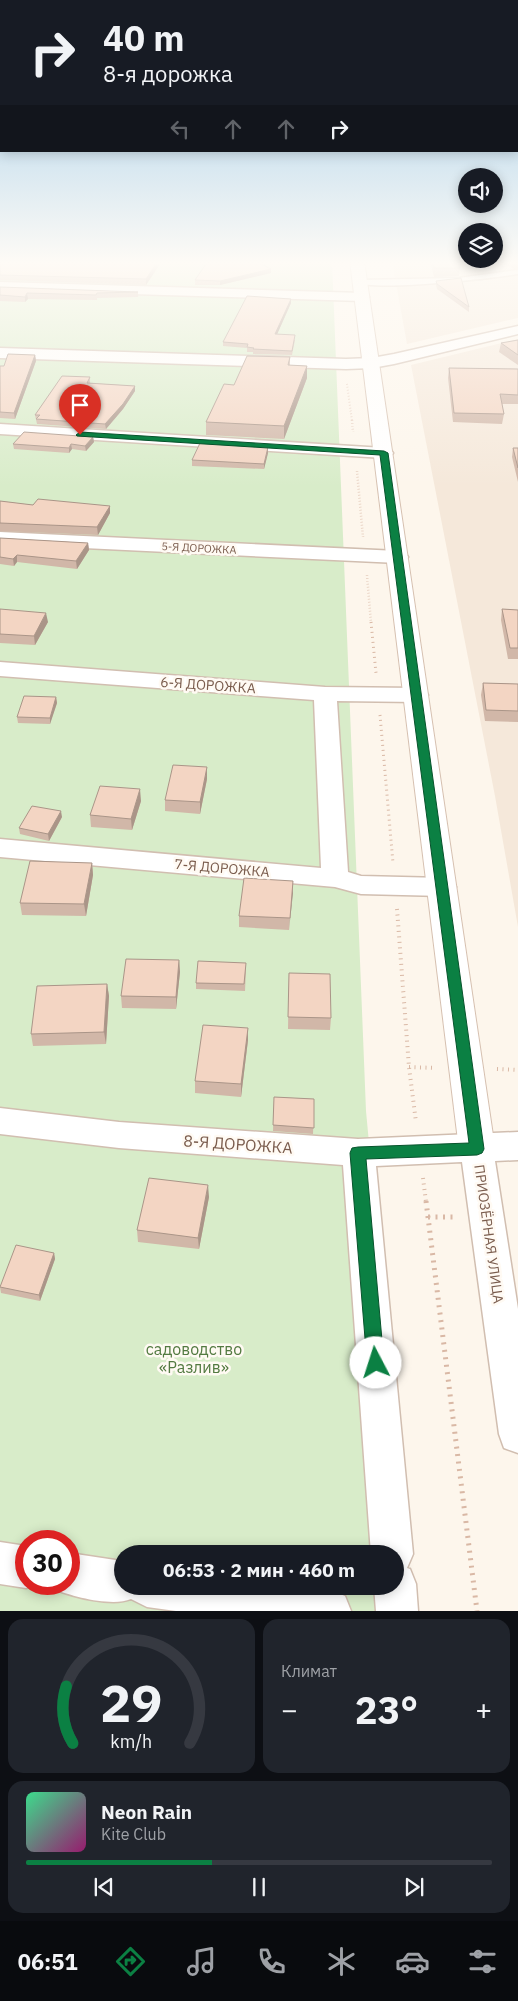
<!DOCTYPE html>
<html lang="ru">
<meta charset="utf-8">
<style>
:root{--surface:#171b24;--page:#20242c;--text:#f1f3f6;--muted:#9ea1a6;--line:#363941;--accent:#0b8043}
body{margin:0;font-family:"IBM Plex Sans",sans-serif;background:var(--page);color:var(--text);height:100vh;display:flex;flex-direction:column;font-size:19px;white-space:nowrap}
*{box-sizing:border-box;margin:0}
p{font-size:16px;color:var(--muted)}
.icon{flex:none;width:28px;height:28px;fill:none;stroke:currentColor;stroke-width:2;stroke-linecap:round;stroke-linejoin:round}
.map{position:relative;height:1611px;overflow:hidden}
.side{display:flex;flex-direction:column;gap:8px;padding:8px;background:#0d0f14;flex:1}
.side>*{flex:none}
.hud{position:absolute;left:0px;top:0px;width:519px;height:152px;box-shadow:0 2px 12px #0003;background:#171b24;color:var(--text);overflow:hidden}
.tools{position:absolute;left:458px;top:168px;display:grid;gap:10px}
.tools a{display:grid;place-items:center;width:45px;height:45px;border-radius:50%;background:var(--surface);box-shadow:0 2px 12px #0003;font-size:25px}
.speed{position:absolute;left:15px;top:1530px;display:flex;gap:10px;font-size:25px;font-weight:700;text-align:center}
.speed>*{display:grid;place-content:center;width:65px;height:65px;border-radius:50%;background:var(--surface);box-shadow:0 2px 12px #0003;line-height:1}
.speed .limit{border:8px solid #d22;background:#fff;color:#111}
.pin{position:absolute;display:grid;place-items:center;width:42px;height:42px;color:#fff;margin:-51px -21px;border-radius:50% 50% 50% 0;rotate:-45deg;box-shadow:0 0 5px #0007}
.pin .icon{rotate:45deg}
.me{position:absolute;width:55px;margin:-28px;rotate:355deg;stroke-linejoin:round;filter:drop-shadow(0 0 4px #0008)}
.turn{display:flex;align-items:center;gap:18px;height:105px;padding:0 20px;font-size:22px}
.turn .icon{width:65px;height:65px;stroke-width:2.5}
.turn b{display:block;font-size:35px;line-height:42px}
.lanes{display:flex;align-items:center;height:48px;padding:0 20px;background:#0003;justify-content:center;gap:25px;direction:ltr}
.lanes .off{opacity:.35}
.big{font-size:38px;font-weight:700;line-height:1.1}
.side .tile{flex:1;display:flex;flex-direction:column;justify-content:center;gap:8px;min-width:0;padding:0 18px;border-radius:15px;background:var(--page)}
.side .dial{align-items:center;gap:0}
.dial svg{height:130px;overflow:visible;fill:none;stroke:var(--line);stroke-width:7;stroke-linecap:round;text-anchor:middle}
.dial text{fill:var(--text);stroke:none}
.song{display:flex;align-items:center;gap:15px}
.cover{width:60px;height:60px;border-radius:8px;background:linear-gradient(135deg,hsl(150 70% 55%),hsl(320 70% 35%))}
.played{height:5px;border-radius:2px;background:linear-gradient(90deg,var(--accent) 40%,var(--line) 40%)}
.keys{display:flex;justify-content:space-around;direction:ltr}
.heat{display:flex;justify-content:space-between;align-items:center;font-size:28px;direction:ltr}
.side .tiles{flex:1;display:grid;gap:8px;grid-template-columns:1fr 1fr}
.tile:last-child{grid-column:span 2}
.trip{position:absolute;left:114px;top:1545px;width:290px;height:50px;border-radius:25px;background:var(--surface);box-shadow:0 2px 12px #0003;font-weight:700;line-height:50px;text-align:center}
.menu{display:flex;height:80px;justify-content:space-around;align-items:center;background:#090b0e;color:var(--muted)}
.menu .icon{width:35px;height:35px}
.menu .on{color:var(--accent)}
.menu b{font-size:22px;color:var(--text)}
.map>svg:first-child{display:block}
.residential{fill:#f5e8da}
.green{fill:#d8ecc9;fill-rule:evenodd}
.lines{fill:none;stroke-linecap:round;stroke-linejoin:round}
.lane-casing{stroke:#d1beb0;stroke-width:3}
.street-casing{stroke:#d1beb0;stroke-width:3}
.secondary-casing{stroke:#d6c0b0;stroke-width:2}
.path-far4{stroke:#d9b8a5;stroke-width:2;stroke-dasharray:0.5 2.5;stroke-linecap:butt}
.path-far3{stroke:#d9b8a5;stroke-width:2.5;stroke-dasharray:0.5 2.5;stroke-linecap:butt}
.path-far2{stroke:#d9b8a5;stroke-width:3;stroke-dasharray:1 4;stroke-linecap:butt}
.path-far1{stroke:#d9b8a5;stroke-width:4;stroke-dasharray:1 4.5;stroke-linecap:butt}
.path{stroke:#d9b8a5;stroke-width:5;stroke-dasharray:2 5.5;stroke-linecap:butt}
.lane{fill:#fff;fill-rule:evenodd}
.street{fill:#fff;fill-rule:evenodd}
.secondary{fill:#fff;fill-rule:evenodd}
.wall{fill:#d1b7a8}
.shaded-wall{fill:#aa9588}
.building{fill:#f3d5c3;stroke:#aa9588}
.route{fill:#0b8043;stroke:#07532c}
.labels{text-anchor:middle;dominant-baseline:central;stroke-width:5;stroke-linejoin:round;paint-order:stroke}
.far-street-label{font-size:11px;fill:#7a5c4d;stroke:#fffaf3}
.street-label{font-size:14px;fill:#7a5c4d;stroke:#fffaf3}
.near-street-label{font-size:16px;fill:#7a5c4d;stroke:#fffaf3}
.near-park-label{font-size:16px;fill:#537a41;stroke:#fffaf3}
</style>
<div class="map">
<svg width="518" height="1611" viewBox="0 0 518 1611">
<rect width="100%" height="100%" fill="#fdf6ec"/>
<!-- residential -->
<path class="residential" d="M 392,261 L 518,261 L 518,318 L 407,344 Z
M 518,339 L 518,927 L 495,796 L 411,365 Z"/>
<!-- green -->
<path class="green" d="M 0,261 L 332,261 L 366,1111 L 413,1611 L 0,1611 ZM 26,1541 L 69,1541 L 69,1584 L 26,1584 ZM 122,1554 L 395,1554 L 395,1586 L 122,1586 Z"/>
<g class="lines">
<defs>
<path id="lane" d="M 518,270 L 518,274 C 494,278 372,292 357,282 L 360,280 L 459,278 Z"/>
<path id="street" d="M 0,282 L 362,293 L 369,297 L 362,301 L 0,290 Z
M 518,326 L 518,334 L 394,364 L 372,368 L 346,369 L 0,358 L 0,348 L 346,359 L 372,358 L 394,354 Z
M 0,424 L 384,448 L 390,449 L 393,453 L 390,457 L 384,458 L 0,434 Z
M 0,532 L 398,551 L 405,553 L 408,557 L 405,561 L 398,563 L 0,544 Z
M 0,662 L 325,687 L 417,688 L 425,690 L 428,695 L 425,700 L 417,702 L 337,701 L 348,872 L 361,876 L 443,878 L 452,880 L 456,887 L 452,894 L 443,896 L 361,894 L 335,887 L 0,857 L 0,839 L 321,868 L 314,700 L 0,676 Z
M 0,1108 L 119,1122 L 358,1139 L 518,1132 L 518,1160 L 495,1161 L 518,1309 L 518,1453 L 504,1448 L 499,1434 L 462,1162 L 376,1166 L 413,1554 L 407,1568 L 410,1569 L 416,1584 L 418,1611 L 376,1611 L 374,1586 L 395,1586 L 395,1554 L 371,1554 L 343,1165 L 119,1148 L 0,1134 Z
M 0,1542 L 26,1546 L 26,1584 L 36,1584 L 26,1588 L 0,1584 Z
M 69,1553 L 122,1561 L 122,1586 L 304,1586 L 330,1590 L 345,1596 L 351,1611 L 176,1611 L 147,1607 L 131,1599 C 113,1607 73,1597 54,1589 L 52,1584 L 69,1584 Z"/>
<path id="secondary" d="M 350,261 L 364,261 L 495,1149 L 490,1160 L 477,1164 L 464,1160 L 459,1149 Z"/>
</defs>
<!-- lane casing -->
<use href="#lane" class="lane-casing"/>
<!-- street casing -->
<use href="#street" class="street-casing"/>
<!-- secondary casing -->
<use href="#secondary" class="secondary-casing"/>
<!-- path-far4 -->
<path class="path-far4" d="M 347,384 L 352,421"/>
<!-- path-far3 -->
<path class="path-far3" d="M 352,420 L 353,432
M 357,471 L 363,537
M 367,575 L 371,623"/>
<!-- path-far2 -->
<path class="path-far2" d="M 371,622 L 376,673
M 380,715 L 393,863"/>
<!-- path-far1 -->
<path class="path-far1" d="M 397,909 L 409,1067 L 416,1122
M 409,1067 L 436,1068
M 497,1069 L 518,1070
M 423,1178 L 426,1202"/>
<!-- path -->
<path class="path" d="M 426,1201 L 477,1611
M 428,1217 L 455,1217"/>
<!-- lane -->
<use href="#lane" class="lane"/>
<!-- street -->
<use href="#street" class="street"/>
<!-- secondary -->
<use href="#secondary" class="secondary"/>
</g>
<!-- wall -->
<path class="wall" d="M 0,261 L 162,261 L 146,285 L 0,280 Z
M 430,261 L 458,261 L 460,268 L 459,276 L 434,277 Z
M 498,261 L 518,261 L 518,269 L 514,269 Z
M 271,273 L 220,285 L 195,285 L 195,280 Z
M 436,281 L 469,307 L 469,312 L 437,289 L 436,285 Z
M 0,287 L 138,292 L 138,297 L 97,298 L 97,300 L 28,299 L 25,302 L 0,301 Z
M 291,299 L 291,303 L 277,334 L 295,340 L 292,355 L 253,354 L 253,352 L 247,352 L 247,348 L 223,346 L 223,342 Z
M 518,340 L 518,365 L 499,352 L 501,343 Z
M 35,355 L 36,361 L 15,419 L 0,418 L 0,366 L 4,366 Z
M 290,357 L 290,365 L 307,366 L 307,378 L 284,439 L 206,435 L 206,422 L 234,385 Z
M 449,368 L 518,369 L 518,404 L 502,404 L 504,414 L 502,424 L 453,422 L 448,378 Z
M 90,377 L 90,383 L 135,386 L 135,391 L 123,409 L 106,429 L 37,424 L 35,415 Z
M 93,437 L 94,442 L 86,451 L 72,449 L 69,453 L 14,449 L 13,444 Z
M 268,447 L 268,453 L 264,469 L 192,466 L 192,460 Z
M 513,448 L 518,448 L 518,482 L 512,457 Z
M 0,501 L 33,505 L 110,506 L 110,513 L 98,535 L 0,531 Z
M 0,538 L 88,543 L 89,550 L 77,569 L 17,562 L 14,566 L 0,564 Z
M 0,609 L 48,622 L 35,645 L 0,643 Z
M 502,609 L 518,610 L 518,659 L 508,659 L 501,620 Z
M 483,683 L 518,684 L 518,722 L 485,721 L 481,695 Z
M 56,697 L 57,703 L 50,724 L 18,723 L 17,717 Z
M 207,767 L 207,779 L 200,814 L 165,811 L 165,800 Z
M 141,801 L 132,830 L 91,827 L 90,815 Z
M 62,817 L 49,841 L 20,834 L 19,828 Z
M 92,863 L 93,875 L 86,916 L 22,915 L 20,903 Z
M 293,881 L 289,930 L 239,927 L 239,916 Z
M 179,960 L 180,972 L 176,1009 L 122,1008 L 121,996 Z
M 246,969 L 245,991 L 196,989 L 196,983 Z
M 289,973 L 331,1018 L 330,1030 L 288,1029 Z
M 107,984 L 109,996 L 106,1044 L 33,1046 L 31,1034 Z
M 248,1028 L 248,1040 L 241,1097 L 195,1093 L 195,1081 Z
M 274,1097 L 314,1099 L 313,1134 L 273,1131 Z
M 209,1197 L 199,1249 L 138,1242 L 137,1230 Z
M 54,1253 L 55,1259 L 40,1301 L 1,1293 L 0,1287 Z"/>
<!-- shaded-wall -->
<path class="shaded-wall" d="M 158,261 L 162,261 L 146,285 L 146,279 Z
M 271,269 L 271,273 L 220,285 L 220,281 Z
M 27,293 L 28,299 L 25,302 L 25,297 Z
M 291,299 L 291,303 L 275,339 L 275,334 Z
M 35,355 L 36,361 L 15,419 L 14,413 Z
M 307,366 L 307,378 L 284,439 L 284,426 Z
M 135,386 L 135,391 L 123,409 L 106,429 L 105,424 Z
M 93,437 L 94,442 L 86,451 L 85,446 Z
M 71,444 L 72,449 L 69,453 L 69,448 Z
M 268,447 L 268,453 L 264,469 L 264,464 Z
M 110,506 L 110,513 L 98,535 L 97,527 Z
M 88,543 L 89,550 L 77,569 L 76,561 Z
M 17,555 L 17,562 L 14,566 L 13,559 Z
M 46,613 L 48,622 L 35,645 L 34,636 Z
M 56,697 L 57,703 L 50,724 L 50,718 Z
M 207,767 L 207,779 L 200,814 L 200,802 Z
M 140,789 L 141,801 L 132,830 L 131,819 Z
M 61,811 L 62,817 L 49,841 L 48,834 Z
M 92,863 L 93,875 L 86,916 L 84,904 Z
M 293,881 L 293,893 L 289,930 L 290,918 Z
M 179,960 L 180,972 L 176,1009 L 176,997 Z
M 107,984 L 109,996 L 106,1044 L 104,1032 Z
M 248,1028 L 248,1040 L 241,1097 L 241,1084 Z
M 208,1185 L 209,1197 L 199,1249 L 198,1238 Z
M 54,1253 L 55,1259 L 40,1301 L 39,1295 Z"/>
<!-- building -->
<path class="building" d="M 0,261 L 158,261 L 146,279 L 0,275 Z
M 208,261 L 255,261 L 271,269 L 220,281 L 195,280 Z
M 433,261 L 458,261 L 460,268 L 434,268 Z
M 461,278 L 469,307 L 437,284 L 436,281 Z
M 0,287 L 138,292 L 97,293 L 96,295 L 27,293 L 25,297 L 0,295 Z
M 247,296 L 291,299 L 275,334 L 295,335 L 292,351 L 253,349 L 254,348 L 247,347 L 248,344 L 223,342 Z
M 518,340 L 518,355 L 501,343 Z
M 8,354 L 35,355 L 14,413 L 0,412 L 0,366 L 4,366 Z
M 247,356 L 290,357 L 288,365 L 307,366 L 284,426 L 206,422 L 224,384 L 234,385 Z
M 449,368 L 518,369 L 518,395 L 500,394 L 504,414 L 454,413 Z
M 62,376 L 90,377 L 87,383 L 135,386 L 123,404 L 105,424 L 36,419 L 40,415 L 35,415 Z
M 24,432 L 93,437 L 85,446 L 71,444 L 69,448 L 13,444 Z
M 200,443 L 268,447 L 264,464 L 192,460 Z
M 513,448 L 518,448 L 518,468 Z
M 38,499 L 110,506 L 97,527 L 0,523 L 0,501 L 33,505 Z
M 0,538 L 88,543 L 76,561 L 17,555 L 13,559 L 0,557 Z
M 0,609 L 46,613 L 34,636 L 0,634 Z
M 502,609 L 518,610 L 518,648 L 510,648 Z
M 483,683 L 518,684 L 518,711 L 486,710 Z
M 24,696 L 56,697 L 50,718 L 17,717 Z
M 173,765 L 207,767 L 200,802 L 165,800 Z
M 100,786 L 140,789 L 131,819 L 90,815 Z
M 32,806 L 61,811 L 48,834 L 19,828 Z
M 30,861 L 92,863 L 84,904 L 20,903 Z
M 244,878 L 293,881 L 290,918 L 239,916 Z
M 126,959 L 179,960 L 176,997 L 121,996 Z
M 198,961 L 246,963 L 244,984 L 196,983 Z
M 289,973 L 330,974 L 331,1018 L 288,1017 Z
M 107,984 L 104,1032 L 31,1034 L 37,986 Z
M 203,1025 L 248,1028 L 241,1084 L 195,1081 Z
M 274,1097 L 314,1099 L 314,1128 L 273,1125 Z
M 149,1178 L 208,1185 L 198,1238 L 137,1230 Z
M 16,1245 L 54,1253 L 39,1295 L 0,1287 Z"/>
<!-- sky -->
<linearGradient id="sky" x2="0" y2="1"><stop stop-color="#97c7e8"/><stop offset="0.54" stop-color="#fefbf6"/><stop offset="1" stop-color="#fefbf6" stop-opacity="0"/></linearGradient>
<rect width="518" height="487" fill="url(#sky)"/>
<!-- route -->
<path class="route" d="M 80,432 L 384,451 L 388,453 L 484,1149 L 482,1153 L 477,1155 L 366,1159 L 384,1363 L 382,1369 L 376,1371 L 370,1369 L 367,1363 L 350,1153 L 352,1148 L 358,1147 L 469,1143 L 380,455 L 77,436 L 76,435 Z"/>
<g class="labels">
<!-- far-street labels -->
<g class="far-street-label">
<text transform="translate(199 548) rotate(3)">5-Я ДОРОЖКА</text>
</g>
<!-- street labels -->
<g class="street-label">
<text transform="translate(208 685) rotate(4)">6-Я ДОРОЖКА</text>
<text transform="translate(222 868) rotate(5)">7-Я ДОРОЖКА</text>
<text transform="translate(489 1234) rotate(82)">ПРИОЗЁРНАЯ УЛИЦА</text>
</g>
<!-- near-street labels -->
<g class="near-street-label">
<text transform="translate(238 1144) rotate(4)">8-Я ДОРОЖКА</text>
</g>
<!-- near-park labels -->
<g class="near-park-label">
<text x="194" y="1349">садоводство<tspan x="194" dy="18">«Разлив»</tspan></text>
</g>
</g>
</svg>
<div class="tools">
<a><svg class="icon" aria-label="sound" viewBox="0 0 24 24"><path d="M4 9h4l5-4v14l-5-4H4zM17 9q2 3 0 6"/></svg></a>
<a><svg class="icon" aria-label="layers" viewBox="0 0 24 24"><path d="M12 4l9 5-9 5-9-5zM3 14l9 5 9-5"/></svg></a>
</div>
<div class="speed"><div class="limit">30</div></div>
<div class="pin" style="left:80px;top:435px;background:#d93025"><svg class="icon" aria-label="arrive" viewBox="0 0 24 24"><path d="M6 21V4h12l-3 4 3 4H6"/></svg></div>
<svg class="me" style="left:376px;top:1363px" viewBox="-20 -20 40 40"><circle r="19" fill="#fff"/><path d="M0-13L10 11 0 6-10 11z" fill="#0b8043"/></svg>
<div class="trip">06:53 · 2 мин · 460 m</div>
<div class="hud">
<div class="turn"><svg class="icon" aria-label="right" viewBox="0 0 24 24"><path d="M7 20v-9h11M14 6l5 5-5 5"/></svg><div><b>40 m</b>8-я дорожка</div></div>
<div class="lanes"><svg class="icon off" aria-label="left" viewBox="0 0 24 24"><path d="M17 20v-9H6M10 6l-5 5 5 5"/></svg><svg class="icon off" aria-label="ahead" viewBox="0 0 24 24"><path d="M12 20V5M6 11l6-6 6 6"/></svg><svg class="icon off" aria-label="ahead" viewBox="0 0 24 24"><path d="M12 20V5M6 11l6-6 6 6"/></svg><svg class="icon" aria-label="right" viewBox="0 0 24 24"><path d="M7 20v-9h11M14 6l5 5-5 5"/></svg></div>
</div>
</div>
<section class="side">
<div class="tiles">
<div class="tile dial"><svg viewBox="0 0 100 80">
<path d="M14 69A42 42 0 1 1 86 69"/>
<path d="M14 69A42 42 0 0 1 10 34" stroke="#0b8043"/>
<text x="50" y="56" font-size="32" font-weight="700">29</text>
<text x="50" y="72" font-size="11">km/h</text>
</svg></div>
<div class="tile"><p>Климат</p>
<div class="heat"><a>−</a><b class="big">23°</b><a>+</a></div>
</div>
<div class="tile">
<div class="song"><i class="cover"></i><div><b>Neon Rain</b><p>Kite Club</p></div></div>
<div class="played"></div>
<div class="keys"><svg class="icon" aria-label="previous" viewBox="0 0 24 24"><path d="M18 5L8 12l10 7zM5 5v14"/></svg><svg class="icon" aria-label="pause" viewBox="0 0 24 24"><path d="M8 5v14M16 5v14"/></svg><svg class="icon" aria-label="next" viewBox="0 0 24 24"><path d="M6 5l10 7-10 7zM19 5v14"/></svg></div>
</div>
</div>
</section>
<nav class="menu">
<b>06:51</b>
<svg class="icon on" aria-label="directions" viewBox="0 0 24 24"><path d="M12 3l9 9-9 9-9-9zM9 14v-3h6M13 9l2 2-2 2"/></svg>
<svg class="icon" aria-label="music" viewBox="0 0 24 24"><path d="M9 18V5l10-2v13"/><circle cx="6" cy="18" r="3"/><circle cx="16" cy="16" r="3"/></svg>
<svg class="icon" aria-label="phone" viewBox="0 0 24 24"><path d="M5 4h4l2 5-3 2q2 4 5 5l2-3 5 2v4C11 20 4 13 5 4z"/></svg>
<svg class="icon" aria-label="climate" viewBox="0 0 24 24"><path d="M12 3v18M4 7l16 10M4 17L20 7"/></svg>
<svg class="icon" aria-label="car" viewBox="0 0 24 24"><path d="M5 17H2v-5l4-1 3-4h7l3 4 3 1v5h-3M9 17h6M6 11h13"/><circle cx="7" cy="17" r="2"/><circle cx="17" cy="17" r="2"/></svg>
<svg class="icon" aria-label="filters" viewBox="0 0 24 24"><path d="M4 7h16M4 17h16"/><circle cx="9" cy="7" r="2"/><circle cx="15" cy="17" r="2"/></svg>
</nav>
